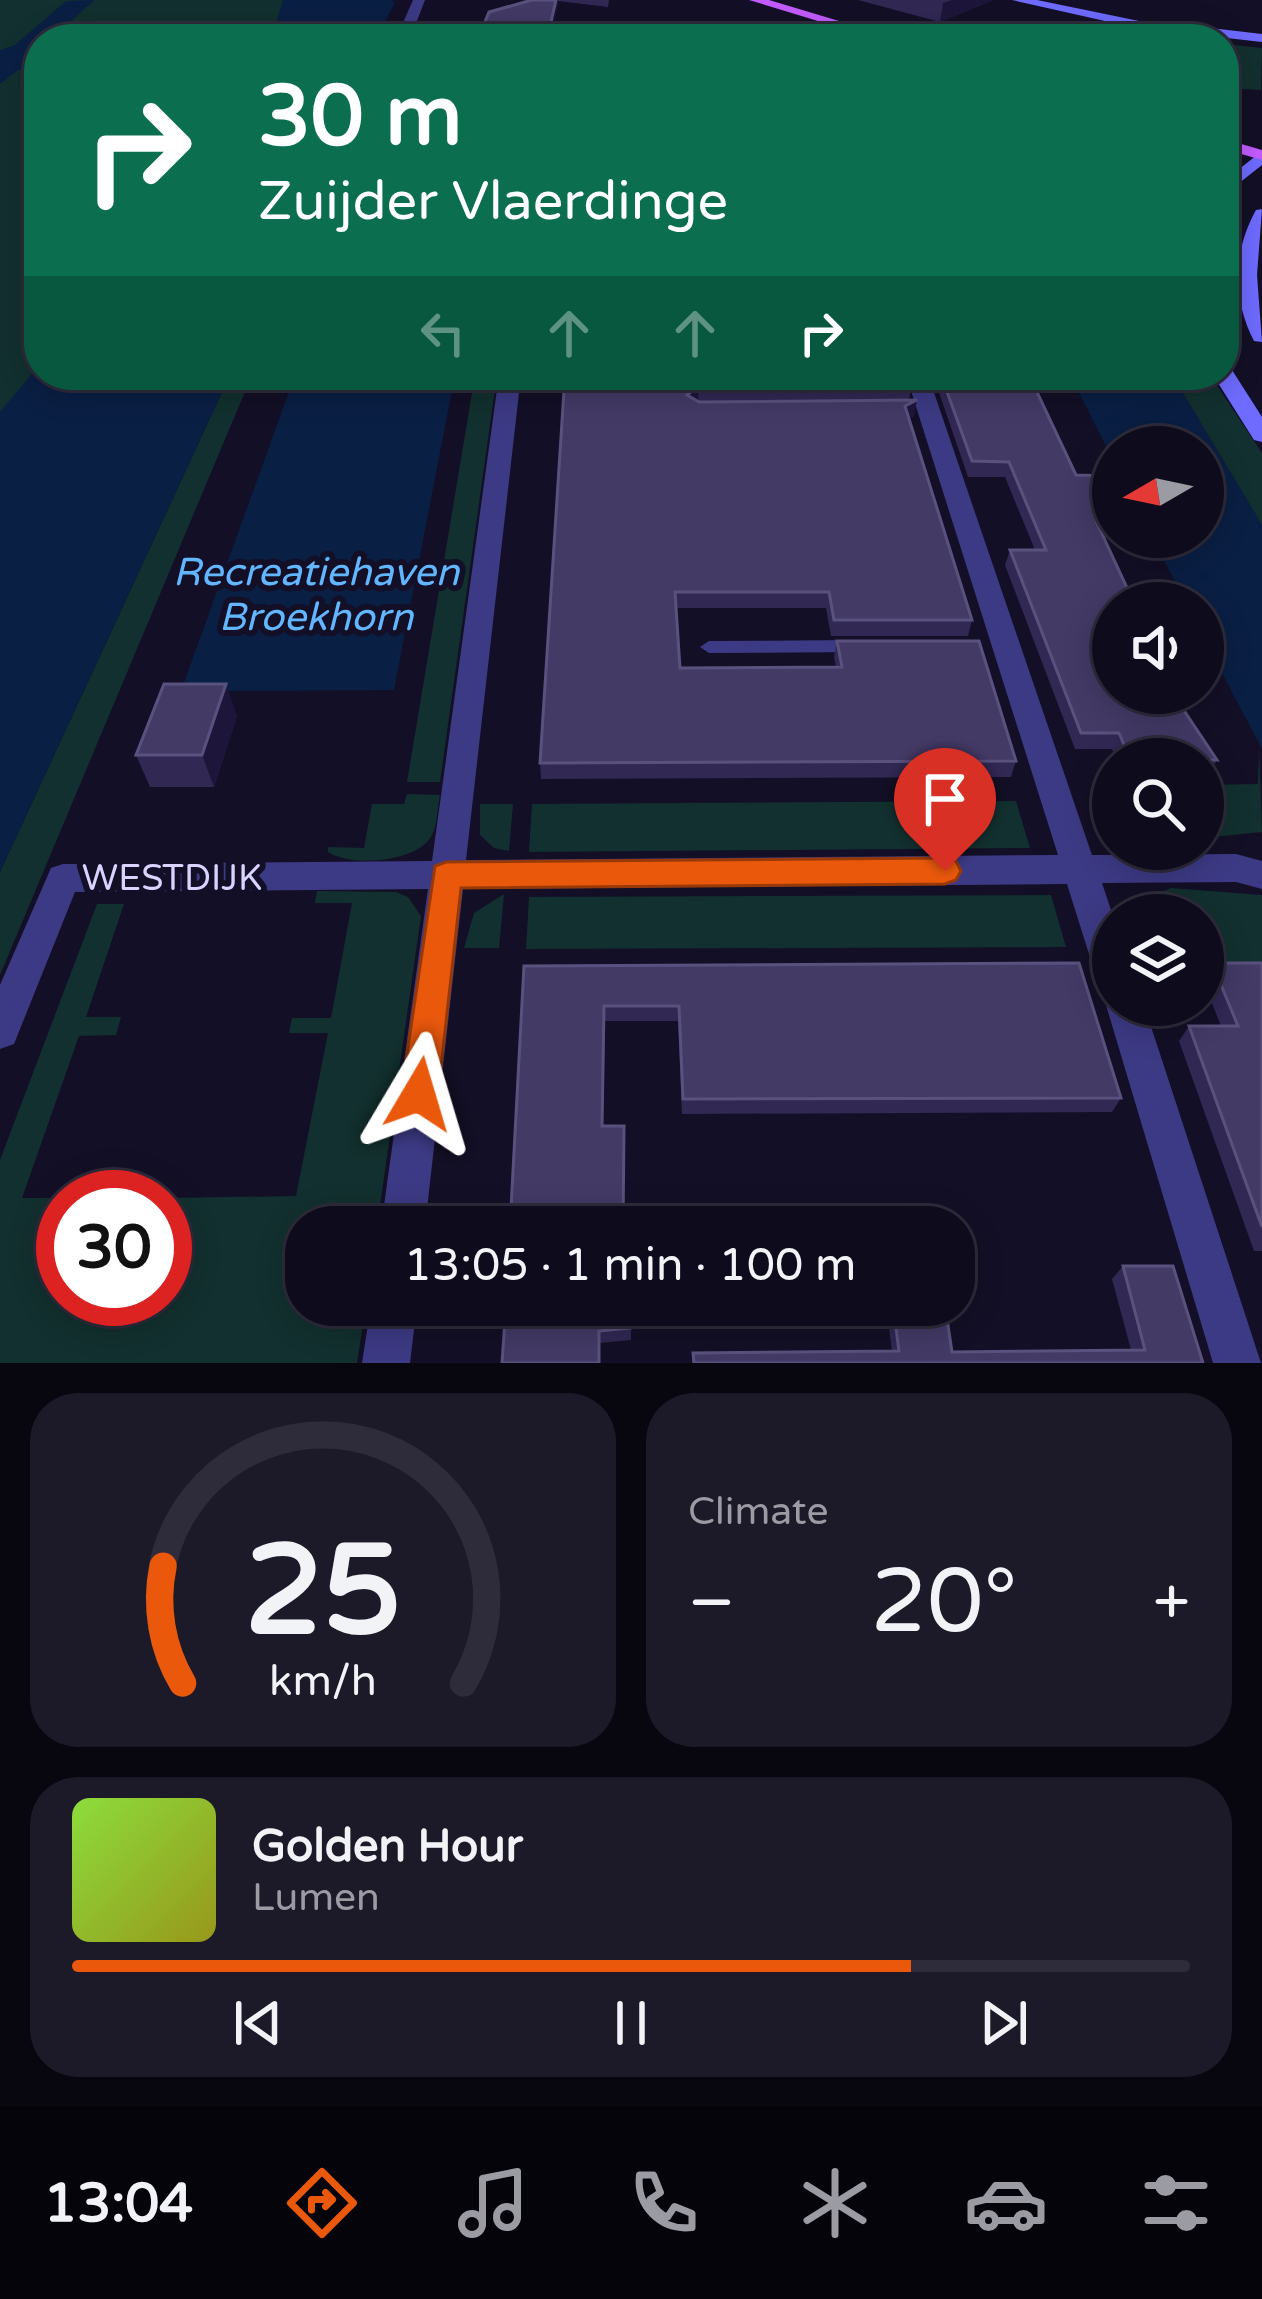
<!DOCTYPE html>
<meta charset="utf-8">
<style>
:root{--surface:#0e0b1c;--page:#1c1929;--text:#f1f3f6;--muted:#9b9ba3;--line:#2e2b3b;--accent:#ea580c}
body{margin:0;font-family:"Varela Round",sans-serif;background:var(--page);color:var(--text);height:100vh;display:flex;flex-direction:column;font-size:45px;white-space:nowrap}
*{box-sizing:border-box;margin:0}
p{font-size:39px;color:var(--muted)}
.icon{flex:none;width:66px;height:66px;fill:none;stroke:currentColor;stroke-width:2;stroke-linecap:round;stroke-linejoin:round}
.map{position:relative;height:1363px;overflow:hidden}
.details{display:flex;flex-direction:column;gap:30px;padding:30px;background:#08060f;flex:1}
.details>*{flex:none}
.top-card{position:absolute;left:24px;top:24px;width:1215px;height:366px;border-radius:48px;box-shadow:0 6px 30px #0003,0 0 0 3px var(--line);background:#0b6e4f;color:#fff;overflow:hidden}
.needle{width:78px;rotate:261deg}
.buttons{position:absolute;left:1092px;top:426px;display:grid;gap:24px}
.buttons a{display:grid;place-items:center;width:132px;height:132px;border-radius:50%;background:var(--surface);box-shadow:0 6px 30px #0003,0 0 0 3px var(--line);font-size:60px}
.speed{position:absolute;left:36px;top:1170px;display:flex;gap:24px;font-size:60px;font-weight:700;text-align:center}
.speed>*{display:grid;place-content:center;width:156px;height:156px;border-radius:50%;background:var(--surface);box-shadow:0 6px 30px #0003,0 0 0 3px var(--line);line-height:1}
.speed .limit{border:18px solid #d22;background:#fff;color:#111}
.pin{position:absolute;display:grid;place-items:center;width:102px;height:102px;color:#fff;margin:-123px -51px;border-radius:50% 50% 50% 0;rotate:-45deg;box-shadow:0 0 12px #0007}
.pin .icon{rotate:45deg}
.me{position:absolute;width:132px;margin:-66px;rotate:7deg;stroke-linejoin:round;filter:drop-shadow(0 0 9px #0008)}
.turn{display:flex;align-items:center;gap:42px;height:252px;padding:0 36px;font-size:54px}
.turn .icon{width:156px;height:156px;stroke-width:2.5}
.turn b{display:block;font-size:84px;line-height:102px}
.lanes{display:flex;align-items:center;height:114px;padding:0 36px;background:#0003;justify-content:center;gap:60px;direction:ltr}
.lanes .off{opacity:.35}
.big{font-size:90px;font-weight:600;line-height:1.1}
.details .tile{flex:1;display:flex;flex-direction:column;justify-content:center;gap:18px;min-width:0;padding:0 42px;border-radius:48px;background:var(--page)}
.details .dial{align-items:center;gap:0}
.dial svg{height:312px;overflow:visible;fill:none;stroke:var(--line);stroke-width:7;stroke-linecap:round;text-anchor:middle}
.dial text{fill:var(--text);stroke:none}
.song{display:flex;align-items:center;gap:36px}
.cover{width:144px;height:144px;border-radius:18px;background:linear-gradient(135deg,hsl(90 70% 55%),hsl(60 70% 35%))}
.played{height:12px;border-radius:6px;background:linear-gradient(90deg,var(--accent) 75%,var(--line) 75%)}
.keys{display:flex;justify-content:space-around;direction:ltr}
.heat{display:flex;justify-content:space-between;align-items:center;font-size:66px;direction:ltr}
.details .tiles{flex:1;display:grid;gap:30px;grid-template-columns:1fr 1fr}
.tile:last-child{grid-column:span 2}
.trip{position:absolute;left:285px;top:1206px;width:690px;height:120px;border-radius:48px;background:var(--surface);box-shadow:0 6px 30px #0003,0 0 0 3px var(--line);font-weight:600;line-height:120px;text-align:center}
.dock{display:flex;height:192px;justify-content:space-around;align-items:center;background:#06040b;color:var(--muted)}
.dock .icon{width:84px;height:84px}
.dock .selected{color:var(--accent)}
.dock b{font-size:54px;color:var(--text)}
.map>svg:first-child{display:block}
.green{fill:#12302f}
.water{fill:#0a1f44}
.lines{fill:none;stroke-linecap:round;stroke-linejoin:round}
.lane{fill:#3d3a85;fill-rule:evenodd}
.street{fill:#3d3a85;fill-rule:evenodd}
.secondary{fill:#6f6bff;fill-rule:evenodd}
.primary{fill:#c25bff;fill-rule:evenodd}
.wall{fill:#312854}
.shaded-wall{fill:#1d163a}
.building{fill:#433a66;stroke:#5a527e;stroke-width:3}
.route{fill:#ea580c;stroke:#983908;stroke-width:3}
.labels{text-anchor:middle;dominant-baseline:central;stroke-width:12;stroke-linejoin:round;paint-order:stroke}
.street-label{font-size:36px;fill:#d9d4ff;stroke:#130f26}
.water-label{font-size:39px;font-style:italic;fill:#62b6ff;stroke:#130f26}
</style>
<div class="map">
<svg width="1262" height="1363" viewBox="0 0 1262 1363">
<rect width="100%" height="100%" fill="#130f26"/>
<!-- green -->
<path class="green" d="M 0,0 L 297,0 L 290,39 L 39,39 L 39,375 L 0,454 Z
M 1224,44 L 1262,48 L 1261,90 L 1224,88 L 1229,57 L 1224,55 Z
M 230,375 L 252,375 L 0,975 L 0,872 Z
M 475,375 L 497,375 L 440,782 L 407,782 Z
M 1172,375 L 1210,375 L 1262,453 L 1262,525 Z
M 1259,747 L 1262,832 L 1203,838 L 1203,785 L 1258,784 Z
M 407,794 L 440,795 C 437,809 438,830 428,841 C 410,862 350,867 328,852 L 328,847 L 364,848 L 372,804 L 404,804 Z
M 1016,801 L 1030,848 L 529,852 L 532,804 Z
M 480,804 L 513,804 L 509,851 L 494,848 L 480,835 Z
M 1171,888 L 1262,895 L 1262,968 L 1203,968 L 1203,915 L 1135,915 L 1132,904 Z
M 317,891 L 396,892 L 408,897 L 421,916 L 377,1227 L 306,1227 L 306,1305 L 366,1305 L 357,1363 L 0,1363 L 0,1160 L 97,904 L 124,904 L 86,1017 L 121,1017 L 116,1035 L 79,1036 L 22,1198 L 63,1198 L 63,1299 L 165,1299 L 165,1198 L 296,1196 L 328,1033 L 289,1033 L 292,1018 L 331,1018 L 352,903 L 315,903 Z
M 504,894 L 499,948 L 464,948 L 474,913 Z
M 1051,895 L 1066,947 L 526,949 L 529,897 Z"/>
<!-- water -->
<path class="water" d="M 94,0 L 52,39 L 39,39 L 39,50 L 26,63 L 39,68 L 18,70 L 0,84 L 0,50 L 15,45 L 66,1 Z
M 283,0 L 390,0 L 395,2 L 377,39 L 285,39 L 287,30 L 281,39 L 271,39 Z
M 39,365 L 39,375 L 230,375 L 0,872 L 0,412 Z
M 295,375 L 455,375 L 394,690 L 181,691 Z
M 1070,375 L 1172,375 L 1262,525 L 1262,749 L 1203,637 L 1203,603 L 1186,603 L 1152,537 L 1203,537 L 1203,447 L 1113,447 L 1113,460 Z"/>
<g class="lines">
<!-- lane -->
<path class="lane" d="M 860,640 L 869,646 L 860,652 L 709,653 L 700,647 L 709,641 Z"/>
<!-- street -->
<path class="street" d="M 413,0 L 425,0 L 410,39 L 396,39 Z
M 499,375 L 521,375 L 466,860 L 1058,855 L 906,375 L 928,375 L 1092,855 L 1236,854 L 1262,861 L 1262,889 L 1236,882 L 1102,883 L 1113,916 L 1113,986 L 1100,982 L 1094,970 L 1067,884 L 463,889 L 425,1227 L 381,1227 L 428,889 L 75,892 L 14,1044 L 0,1049 L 0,985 L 51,868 L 63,864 L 432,861 Z
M 1113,992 L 1113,1005 L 1144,1005 L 1261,1363 L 1213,1363 L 1106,1005 Z
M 371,1305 L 417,1305 L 410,1363 L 362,1363 Z"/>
<!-- secondary -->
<path class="secondary" d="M 1012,0 L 1037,0 L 1178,29 L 1185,25 L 1262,34 L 1262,42 L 1209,36 L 1212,39 L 1185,39 Z
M 1262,151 L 1262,165 L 1224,195 L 1224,181 Z
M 1262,209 L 1257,275 L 1262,342 L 1254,341 C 1232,299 1233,251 1256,210 Z
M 1224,368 L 1232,370 L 1262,417 L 1262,442 L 1254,440 L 1213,375 L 1224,375 Z"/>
<!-- primary -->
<path class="primary" d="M 749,0 L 769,0 L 899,39 L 877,39 Z
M 1224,139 L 1262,150 L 1262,160 L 1224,149 Z"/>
</g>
<!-- wall -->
<path class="wall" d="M 532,0 L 609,0 L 608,7 L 558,1 L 558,5 Z
M 858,0 L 993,0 L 940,22 Z
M 565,375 L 912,384 L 909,400 L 697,401 L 914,416 L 909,418 L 972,620 L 968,636 L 831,636 L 826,608 L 676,608 L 680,668 L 836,667 L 834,657 L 837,641 L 1016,761 L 1011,777 L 541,779 L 540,763 Z
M 933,375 L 1029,375 L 1076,475 L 1113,476 L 1113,537 L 1134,537 L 1104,538 L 1113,603 L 1165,706 L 1217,760 L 1208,776 L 1203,776 L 1203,759 L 1116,759 L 1112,749 L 1075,749 L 1005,565 L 1010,550 L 1035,550 L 1005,477 L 968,477 Z
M 237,716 L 214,787 L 150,787 L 136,755 Z
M 1212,963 L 1262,963 L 1262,1251 L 1254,1251 L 1179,1041 L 1189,1026 L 1221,1026 L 1203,980 L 1203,977 Z
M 524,966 L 1121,1098 L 1112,1112 L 682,1114 L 678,1021 L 605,1021 L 603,1126 L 624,1227 Z
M 1123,1266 L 1203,1363 L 692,1363 L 693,1353 L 892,1351 L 886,1305 L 945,1305 L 952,1352 L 1131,1350 L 1112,1279 Z
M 506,1305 L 631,1328 L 631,1340 L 600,1343 Z"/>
<!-- shaded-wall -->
<path class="shaded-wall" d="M 556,0 L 558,0 L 558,5 L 550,39 L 547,39 Z
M 952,0 L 993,0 L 940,22 L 943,3 Z
M 699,385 L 698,400 L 687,411 L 687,395 Z
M 917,400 L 914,416 L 903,421 L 905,406 Z
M 226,684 L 237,716 L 214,787 L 202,755 Z"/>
<!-- building -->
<path class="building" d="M 532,0 L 556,0 L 547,39 L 478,39 L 489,12 Z
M 565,375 L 909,375 L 912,384 L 699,385 L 687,395 L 699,402 L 917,400 L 905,406 L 972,620 L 834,620 L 829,592 L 675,592 L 680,668 L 842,667 L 837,641 L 979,641 L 1016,761 L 540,763 Z
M 941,375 L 1029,375 L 1076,475 L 1113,476 L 1113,523 L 1097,523 L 1134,603 L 1113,603 L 1113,693 L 1159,693 L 1165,706 L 1181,706 L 1217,760 L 1130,759 L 1119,733 L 1081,733 L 1010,550 L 1046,550 L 1009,462 L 972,461 Z
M 164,684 L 226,684 L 202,755 L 136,755 Z
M 1079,963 L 1121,1098 L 683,1099 L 679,1006 L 604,1006 L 602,1126 L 624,1126 L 623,1227 L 510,1227 L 524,966 Z
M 1212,963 L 1262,963 L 1262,1227 L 1189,1026 L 1238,1026 Z
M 1123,1266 L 1173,1266 L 1203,1363 L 694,1363 L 693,1353 L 899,1351 L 893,1305 L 945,1305 L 952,1352 L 1145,1350 Z
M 506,1305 L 628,1305 L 631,1328 L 599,1331 L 599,1363 L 502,1363 Z"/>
<!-- route -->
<path class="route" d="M 945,858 L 956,861 L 961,871 L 956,880 L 945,884 L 461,888 L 438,1094 L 432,1106 L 419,1112 L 406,1106 L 401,1094 L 435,866 L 446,862 Z"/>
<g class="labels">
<!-- street labels -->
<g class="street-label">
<text x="172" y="878">WESTDIJK</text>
</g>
<!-- water labels -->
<g class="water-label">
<text x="316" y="572">Recreatiehaven<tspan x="316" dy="45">Broekhorn</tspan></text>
</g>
</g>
</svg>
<div class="buttons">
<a><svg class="needle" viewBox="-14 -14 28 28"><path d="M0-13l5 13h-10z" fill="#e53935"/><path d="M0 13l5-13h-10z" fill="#9b9ba3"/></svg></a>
<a><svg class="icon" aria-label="sound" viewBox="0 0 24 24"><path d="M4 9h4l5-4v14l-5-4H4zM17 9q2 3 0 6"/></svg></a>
<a><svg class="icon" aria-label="search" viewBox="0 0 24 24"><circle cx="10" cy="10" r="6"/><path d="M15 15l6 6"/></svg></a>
<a><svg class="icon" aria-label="layers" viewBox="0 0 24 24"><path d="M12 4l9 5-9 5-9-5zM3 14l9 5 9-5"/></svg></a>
</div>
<div class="speed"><div class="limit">30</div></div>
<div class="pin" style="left:945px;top:871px;background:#d93025"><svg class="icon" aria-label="arrive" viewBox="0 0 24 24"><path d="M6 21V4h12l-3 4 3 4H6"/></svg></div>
<svg class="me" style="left:419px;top:1094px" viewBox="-20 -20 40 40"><path d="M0-17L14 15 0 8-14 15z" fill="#ea580c" stroke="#fff" stroke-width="4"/></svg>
<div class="trip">13:05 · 1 min · 100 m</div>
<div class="top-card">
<div class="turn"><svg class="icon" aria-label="right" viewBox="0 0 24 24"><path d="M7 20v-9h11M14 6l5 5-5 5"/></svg><div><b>30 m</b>Zuijder Vlaerdinge</div></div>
<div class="lanes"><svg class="icon off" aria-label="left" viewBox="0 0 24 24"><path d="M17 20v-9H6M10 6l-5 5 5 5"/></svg><svg class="icon off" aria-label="ahead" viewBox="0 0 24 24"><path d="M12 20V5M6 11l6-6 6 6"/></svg><svg class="icon off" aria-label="ahead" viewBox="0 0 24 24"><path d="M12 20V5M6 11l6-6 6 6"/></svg><svg class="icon" aria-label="right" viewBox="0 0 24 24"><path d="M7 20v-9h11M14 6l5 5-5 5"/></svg></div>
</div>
</div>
<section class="details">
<div class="tiles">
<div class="tile dial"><svg viewBox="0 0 100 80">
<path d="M14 69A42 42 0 1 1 86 69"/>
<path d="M14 69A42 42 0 0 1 9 39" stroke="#ea580c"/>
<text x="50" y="56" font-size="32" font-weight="700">25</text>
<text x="50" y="72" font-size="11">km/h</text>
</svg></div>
<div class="tile"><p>Climate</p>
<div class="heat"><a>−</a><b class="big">20°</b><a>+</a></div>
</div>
<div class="tile">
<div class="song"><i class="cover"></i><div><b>Golden Hour</b><p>Lumen</p></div></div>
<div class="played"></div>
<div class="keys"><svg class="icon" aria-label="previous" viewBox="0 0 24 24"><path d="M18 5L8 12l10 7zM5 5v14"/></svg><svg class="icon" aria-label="pause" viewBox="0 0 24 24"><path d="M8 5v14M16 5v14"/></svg><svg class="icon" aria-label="next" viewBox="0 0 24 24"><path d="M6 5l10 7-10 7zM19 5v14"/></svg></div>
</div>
</div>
</section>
<nav class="dock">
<b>13:04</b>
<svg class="icon selected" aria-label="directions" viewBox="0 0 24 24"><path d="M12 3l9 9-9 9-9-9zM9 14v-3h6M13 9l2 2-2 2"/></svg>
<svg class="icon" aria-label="music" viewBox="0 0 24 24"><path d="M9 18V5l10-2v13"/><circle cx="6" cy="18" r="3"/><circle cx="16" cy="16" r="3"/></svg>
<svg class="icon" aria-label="phone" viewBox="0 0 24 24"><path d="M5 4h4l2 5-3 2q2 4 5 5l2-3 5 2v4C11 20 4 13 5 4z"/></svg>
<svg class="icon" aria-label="climate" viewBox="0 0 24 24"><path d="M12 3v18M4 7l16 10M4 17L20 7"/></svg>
<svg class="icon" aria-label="car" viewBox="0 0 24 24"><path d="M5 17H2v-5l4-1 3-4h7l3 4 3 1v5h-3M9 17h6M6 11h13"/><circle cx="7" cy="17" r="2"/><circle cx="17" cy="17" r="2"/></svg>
<svg class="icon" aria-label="filters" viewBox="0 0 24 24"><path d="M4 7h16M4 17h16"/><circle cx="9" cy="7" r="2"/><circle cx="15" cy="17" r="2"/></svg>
</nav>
